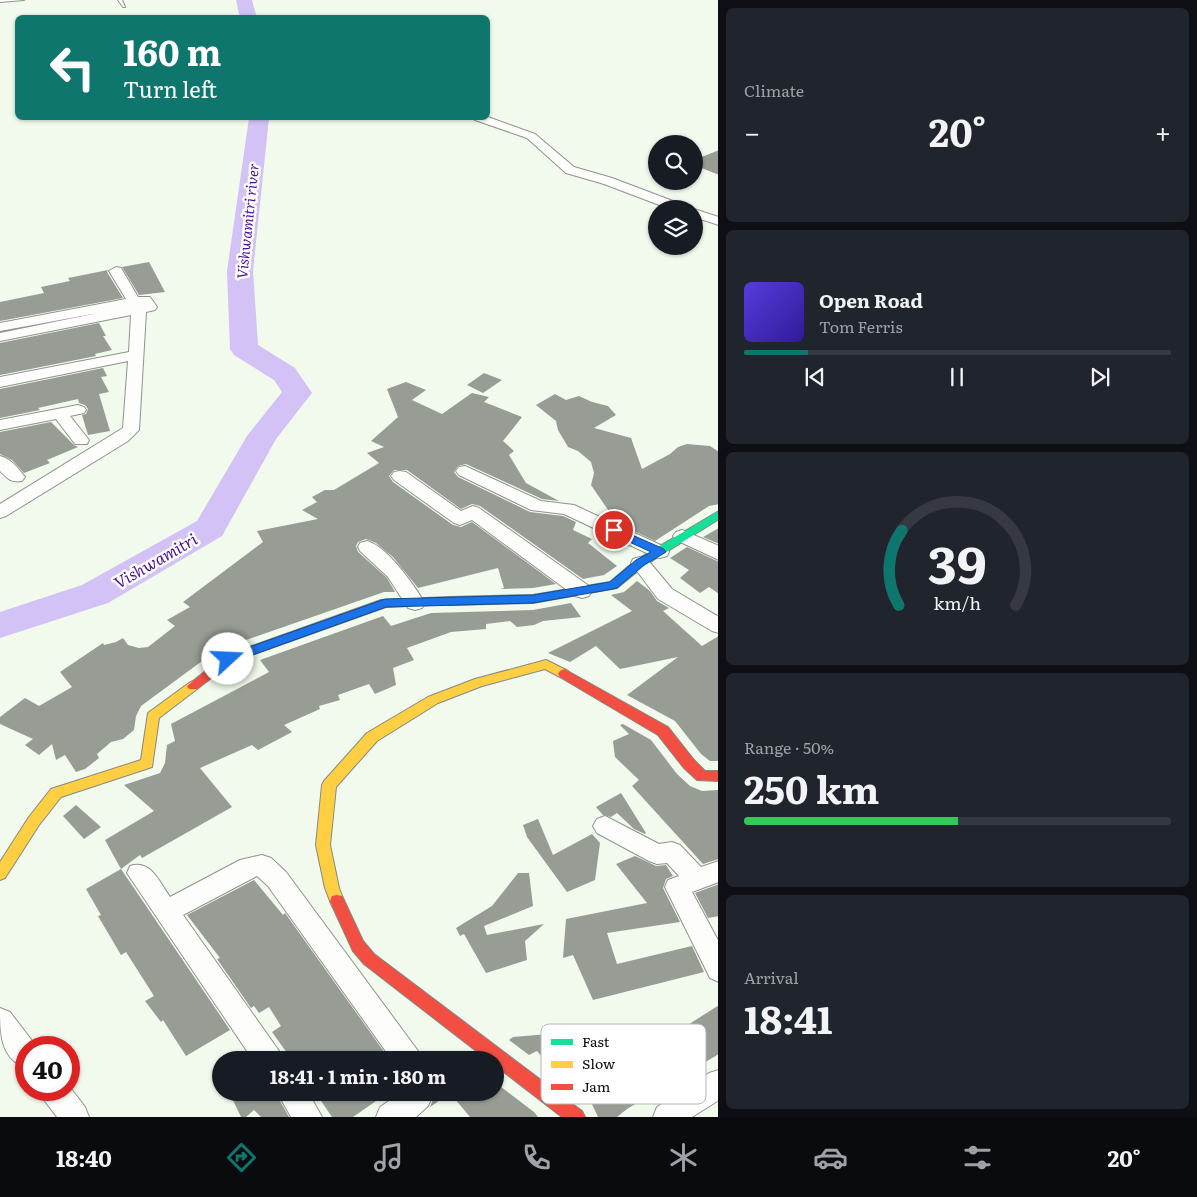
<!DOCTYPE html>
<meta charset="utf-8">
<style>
:root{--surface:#171b24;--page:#20242c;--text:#f1f3f6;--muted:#9ea1a6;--line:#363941;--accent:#0f766e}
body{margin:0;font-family:Literata,serif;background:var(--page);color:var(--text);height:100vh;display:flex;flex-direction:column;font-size:19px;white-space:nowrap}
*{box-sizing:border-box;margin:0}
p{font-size:16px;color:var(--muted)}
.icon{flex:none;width:28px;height:28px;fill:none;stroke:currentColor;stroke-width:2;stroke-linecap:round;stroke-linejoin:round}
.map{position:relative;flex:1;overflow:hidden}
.panel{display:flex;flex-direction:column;gap:8px;padding:8px;background:#0d0f14;width:479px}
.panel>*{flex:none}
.top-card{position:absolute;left:15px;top:15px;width:475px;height:105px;border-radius:8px;box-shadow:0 1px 4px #0004;background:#0f766e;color:#fff;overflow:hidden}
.buttons{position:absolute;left:648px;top:135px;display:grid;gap:10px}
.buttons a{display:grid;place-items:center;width:55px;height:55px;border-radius:50%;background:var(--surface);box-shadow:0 1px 4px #0004;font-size:25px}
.speed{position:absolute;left:15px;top:1036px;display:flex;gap:10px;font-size:25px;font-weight:700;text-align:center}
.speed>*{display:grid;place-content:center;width:65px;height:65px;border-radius:50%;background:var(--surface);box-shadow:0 1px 4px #0004;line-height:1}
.speed .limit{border:8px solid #d22;background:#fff;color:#111}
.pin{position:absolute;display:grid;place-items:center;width:42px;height:42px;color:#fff;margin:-21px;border:2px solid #fff;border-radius:50%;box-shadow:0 1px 5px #0007}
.me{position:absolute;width:55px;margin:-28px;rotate:70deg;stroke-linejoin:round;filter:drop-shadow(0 0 4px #0008)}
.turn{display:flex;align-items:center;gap:18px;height:105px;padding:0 25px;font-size:22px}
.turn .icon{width:65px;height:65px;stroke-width:2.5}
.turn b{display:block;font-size:35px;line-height:42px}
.big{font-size:38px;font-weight:700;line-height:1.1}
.panel .widget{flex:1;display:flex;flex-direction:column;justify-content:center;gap:8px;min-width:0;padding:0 18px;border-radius:8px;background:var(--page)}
.panel .dial{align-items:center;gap:0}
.dial svg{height:130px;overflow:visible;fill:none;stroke:var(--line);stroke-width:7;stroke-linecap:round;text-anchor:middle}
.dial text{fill:var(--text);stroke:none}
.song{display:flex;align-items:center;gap:15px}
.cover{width:60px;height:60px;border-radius:8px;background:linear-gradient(135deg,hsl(250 70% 55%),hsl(250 70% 35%))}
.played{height:5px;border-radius:2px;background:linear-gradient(90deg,var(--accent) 15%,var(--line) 15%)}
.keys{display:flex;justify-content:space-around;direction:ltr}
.heat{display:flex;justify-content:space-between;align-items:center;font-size:28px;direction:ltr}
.charge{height:8px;border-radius:4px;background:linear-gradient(90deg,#34c759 50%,var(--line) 0)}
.trip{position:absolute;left:212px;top:1051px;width:292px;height:50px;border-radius:25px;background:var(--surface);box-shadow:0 1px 4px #0004;font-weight:700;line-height:50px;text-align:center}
.menu{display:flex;height:80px;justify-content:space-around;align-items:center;background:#090b0e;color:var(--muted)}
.menu .icon{width:35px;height:35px}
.menu .selected{color:var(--accent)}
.menu b{font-size:22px;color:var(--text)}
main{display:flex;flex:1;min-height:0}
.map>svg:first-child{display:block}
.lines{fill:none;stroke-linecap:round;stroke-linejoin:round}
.river{fill:#d2c2f5;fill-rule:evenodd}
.building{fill:#979c94}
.lane-casing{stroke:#8f938d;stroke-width:2}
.street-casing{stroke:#8f938d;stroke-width:2}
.fast-casing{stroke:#858983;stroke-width:2}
.slow-casing{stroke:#858983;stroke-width:2}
.jam-casing{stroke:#858983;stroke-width:2}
.lane{fill:#fdfefc;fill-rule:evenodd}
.street{fill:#fdfefc;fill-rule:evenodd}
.fast{fill:#16e098;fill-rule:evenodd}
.slow{fill:#ffcf43;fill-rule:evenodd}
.jam{fill:#f24e42;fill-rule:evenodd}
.route{fill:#1a73e8;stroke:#114b97}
.labels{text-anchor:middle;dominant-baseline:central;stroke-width:5;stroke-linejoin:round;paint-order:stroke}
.far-water-label{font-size:14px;font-style:italic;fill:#480fa1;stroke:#fff}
.water-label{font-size:16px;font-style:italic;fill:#480fa1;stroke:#fff}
.key{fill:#fff;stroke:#b6b6b6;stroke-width:1}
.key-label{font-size:14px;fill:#0b0b0b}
</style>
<main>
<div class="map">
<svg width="719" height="1117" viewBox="0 0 719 1117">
<rect width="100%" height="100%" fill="#f1faed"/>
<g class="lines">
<!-- river -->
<path class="river" d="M 236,0 L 252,0 L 257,18 L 240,18 Z
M 249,118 L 269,118 L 253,271 L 258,345 L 295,368 L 312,393 L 276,439 L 222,536 L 108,603 L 0,638 L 0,612 L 82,585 L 197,521 L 247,436 L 282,392 L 274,380 L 234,355 L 230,349 L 227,271 Z"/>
</g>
<!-- building -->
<path class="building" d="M 719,150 L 719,175 L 694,165 L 694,160 Z
M 149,262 L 165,292 L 139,295 L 122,267 Z
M 108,270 L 107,272 L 123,298 L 0,321 L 0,302 L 44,293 L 41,287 L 70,281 L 68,278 Z
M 99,323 L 106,336 L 103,336 L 112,350 L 95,354 L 96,356 L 0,375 L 0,343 Z
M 103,368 L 107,376 L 101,377 L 109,392 L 99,394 L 110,431 L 88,435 L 82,415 L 86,414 L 88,409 L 85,405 L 79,403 L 78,399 L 38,408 L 40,410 L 0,418 L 0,389 Z
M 484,373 L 502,380 L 483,393 L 467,385 Z
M 406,382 L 426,390 L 412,400 L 442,414 L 472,393 L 489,397 L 484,402 L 522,417 L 503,441 L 514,451 L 509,455 L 526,483 L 559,501 L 542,499 L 466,464 L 458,466 L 454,472 L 458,477 L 530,512 L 563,516 L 576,522 L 573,530 L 592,539 L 588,543 L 617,566 L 604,575 L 583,579 L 480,506 L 472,504 L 461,509 L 407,470 L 394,470 L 389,476 L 393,482 L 453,525 L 461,527 L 472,522 L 556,584 L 533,588 L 500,589 L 504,588 L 498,568 L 418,588 L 393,557 L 376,543 L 366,539 L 358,542 L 356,546 L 358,552 L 387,578 L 395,592 L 384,592 L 217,650 L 141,706 L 136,716 L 134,730 L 123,739 L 111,742 L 97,754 L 99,758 L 85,769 L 76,772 L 65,755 L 56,760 L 52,744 L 39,755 L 25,745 L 33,739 L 0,724 L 0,717 L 25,698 L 39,706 L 72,687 L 60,672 L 103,643 L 104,645 L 116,642 L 123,638 L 128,645 L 139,648 L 148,647 L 175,626 L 167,620 L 190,607 L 183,602 L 263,542 L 257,531 L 318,519 L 302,510 L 317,502 L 312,497 L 325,490 L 334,490 L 379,463 L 367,453 L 384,447 L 371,441 L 398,417 L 387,389 Z
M 555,394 L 566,400 L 579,396 L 592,402 L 608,406 L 616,415 L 594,428 L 631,438 L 642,469 L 670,454 L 678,447 L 687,444 L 710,446 L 719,452 L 719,504 L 709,506 L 655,541 L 617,523 L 591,485 L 594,473 L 591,462 L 578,451 L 568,447 L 558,430 L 556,421 L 536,405 Z
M 51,422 L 74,445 L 78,447 L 47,460 L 50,463 L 24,473 L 12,460 L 0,454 L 0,432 Z
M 719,528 L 719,544 L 703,537 Z
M 687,547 L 719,562 L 719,594 L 709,587 L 700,593 L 680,578 L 689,570 L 670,558 Z
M 637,581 L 650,591 L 657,601 L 669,608 L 663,611 L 702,646 L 719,636 L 719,761 L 710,761 L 701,754 L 675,721 L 627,695 L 678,657 L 620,669 L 596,646 L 570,662 L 548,653 L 632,611 L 611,595 L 624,592 Z
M 571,603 L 581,617 L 543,621 L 534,625 L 517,627 L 510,621 L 486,624 L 486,629 L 451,632 L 407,648 L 414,660 L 393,668 L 396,685 L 375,694 L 369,684 L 338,695 L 340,700 L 319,706 L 320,709 L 284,725 L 292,732 L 258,750 L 252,745 L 200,768 L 232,807 L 142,858 L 140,855 L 121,869 L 105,840 L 154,811 L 124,785 L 160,773 L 165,763 L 167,745 L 175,741 L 171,724 L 269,672 L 260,660 L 383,616 L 391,626 L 431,613 L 533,610 Z
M 623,724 L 651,740 L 677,774 L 690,786 L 702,791 L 719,790 L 719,859 L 703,864 L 632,786 L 639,780 L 615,757 L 613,741 L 629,734 L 620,725 Z
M 621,793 L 646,833 L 645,834 L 634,829 L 617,813 L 611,817 L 603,815 L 596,807 Z
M 76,805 L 101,827 L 84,839 L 63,816 Z
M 538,819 L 553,855 L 592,834 L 600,843 L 595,880 L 567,892 L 527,837 L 523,825 Z
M 635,856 L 656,866 L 666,865 L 673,876 L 666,879 L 663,888 L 680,922 L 607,933 L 617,964 L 692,946 L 704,972 L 593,1000 L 573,955 L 563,958 L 566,919 L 647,903 L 616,864 Z
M 121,869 L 230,1030 L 186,1056 L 163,1020 L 161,1022 L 145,1001 L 154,996 L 126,952 L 121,955 L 98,916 L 101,915 L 86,889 Z
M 518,873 L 529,873 L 533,906 L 484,926 L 487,935 L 544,924 L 525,941 L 527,960 L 486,973 L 464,934 L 460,936 L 456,928 L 492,906 Z
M 254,880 L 283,915 L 285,913 L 390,1060 L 292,1060 L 272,1032 L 281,1026 L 269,1007 L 259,1013 L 254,1006 L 251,1008 L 217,959 L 220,958 L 187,915 Z
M 719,884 L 719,916 L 708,918 L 695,893 Z
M 719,1005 L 719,1054 L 627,1109 L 617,1117 L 598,1117 L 591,1102 L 560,1078 L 537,1051 L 529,1055 L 509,1040 L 513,1037 L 596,1030 L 611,1047 L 610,1075 L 669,1043 L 666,1039 Z
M 496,1083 L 534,1112 L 538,1117 L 470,1117 L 450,1093 L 426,1110 L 430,1107 L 436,1092 L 496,1092 Z
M 229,1092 L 275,1092 L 289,1117 L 261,1117 L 254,1110 L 246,1117 L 241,1117 Z
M 315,1092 L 389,1092 L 353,1117 L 332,1117 Z"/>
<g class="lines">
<defs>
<path id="lane" d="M 0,0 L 24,0 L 0,2 Z
M 118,0 L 122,0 L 125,7 L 123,7 Z"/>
<path id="street" d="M 488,117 L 535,134 L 574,167 L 612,178 L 686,206 L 688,209 L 670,209 L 604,184 L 566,173 L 527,138 L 475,120 L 474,118 Z
M 694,209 L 719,217 L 719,225 L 694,217 Z
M 116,267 L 121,268 L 138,297 L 150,297 L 157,307 L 155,310 L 146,312 L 139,430 L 128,441 L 6,516 L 0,518 L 0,504 L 123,428 L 128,361 L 0,387 L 0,377 L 129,352 L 131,315 L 0,341 L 0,333 L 98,313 L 0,331 L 0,323 L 126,299 L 109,271 Z
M 78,405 L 84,407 L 86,410 L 84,413 L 70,416 L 89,440 L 87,444 L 75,444 L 56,419 L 0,430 L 0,420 Z
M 0,456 C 10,458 19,469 25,477 L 22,481 C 11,483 7,478 0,471 Z
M 465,466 L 541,501 L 574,505 L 667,548 L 669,552 L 667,556 L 660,558 L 653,556 L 564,514 L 531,510 L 459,475 L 456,471 L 459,467 Z
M 400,471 L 406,472 L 461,511 L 473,506 L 479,508 L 589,586 L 592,591 L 589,596 L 582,598 L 575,596 L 472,520 L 460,525 L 454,523 L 394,480 L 391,476 L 394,472 Z
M 682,530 L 719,546 L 719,560 L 676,540 L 673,536 L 676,532 Z
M 367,541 C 388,547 413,584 425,603 L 422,608 L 415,610 L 408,608 L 388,577 L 360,551 L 358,547 L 360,543 Z
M 640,557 L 647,559 L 672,589 L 719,617 L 719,633 L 712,631 L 658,599 L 631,563 L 633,559 Z
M 605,816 L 659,844 L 672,842 L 680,845 L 701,867 L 719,861 L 719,882 L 692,892 L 719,942 L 719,982 L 710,978 L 665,887 L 668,880 L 679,876 L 667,863 L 657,864 L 649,861 L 597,833 L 593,826 L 597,819 Z
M 262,855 L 271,858 L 286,872 L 418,1051 L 422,1060 L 392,1060 L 268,886 L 257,876 L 183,915 L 279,1051 L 283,1060 L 253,1060 L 127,873 L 130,866 C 151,859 160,883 170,897 L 240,860 Z
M 0,1008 L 10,1012 L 36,1046 L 37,1048 L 26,1048 L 26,1068 C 0,1058 0,1033 0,1008 Z
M 719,1070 L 719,1100 L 692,1117 L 653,1117 L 657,1107 L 709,1073 Z
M 69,1086 L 85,1107 L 89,1117 L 57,1117 L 44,1100 L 40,1090 L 69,1090 Z
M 277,1092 L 308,1092 L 322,1117 L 291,1117 Z
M 402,1092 L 434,1092 L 428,1106 L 416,1117 L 376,1117 L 380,1107 Z"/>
<path id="fast" d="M 719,511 L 719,519 L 644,566 L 617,588 L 533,603 L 449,605 L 443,601 L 449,597 L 533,595 L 610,582 L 636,560 Z"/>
<path id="slow" d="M 546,660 L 568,671 L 570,674 L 568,677 L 560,677 L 545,669 L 482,686 L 438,703 L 377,741 L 336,787 L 330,845 L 339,888 L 344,901 L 342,906 L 337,907 L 332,906 L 325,888 L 316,845 L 322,785 L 324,781 L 367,733 L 428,697 L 475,679 Z
M 193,681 L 197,683 L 199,686 L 197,689 L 159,718 L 152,767 L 61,797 L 39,825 L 5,878 L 0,880 L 0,862 L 29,817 L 51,789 L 141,760 L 148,713 L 189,683 Z"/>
<path id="jam" d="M 449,597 L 453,598 L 455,601 L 453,604 L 386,607 L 232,662 L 197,689 L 189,689 L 187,686 L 224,656 L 381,600 Z
M 564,669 L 668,727 L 694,760 L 705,771 L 719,771 L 719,781 L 697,780 L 684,768 L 658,735 L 560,677 L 558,674 L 560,671 Z
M 337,895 L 342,896 L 363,941 L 374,954 L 582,1111 L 585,1117 L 562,1117 L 496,1066 L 496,1060 L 488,1060 L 364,964 L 353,951 L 330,901 L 332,896 Z"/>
</defs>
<!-- lane casing -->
<use href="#lane" class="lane-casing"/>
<!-- street casing -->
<use href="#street" class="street-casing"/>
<!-- fast casing -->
<use href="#fast" class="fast-casing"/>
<!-- slow casing -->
<use href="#slow" class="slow-casing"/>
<!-- jam casing -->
<use href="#jam" class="jam-casing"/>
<!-- lane -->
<use href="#lane" class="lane"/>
<!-- street -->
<use href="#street" class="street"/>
<!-- fast -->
<use href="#fast" class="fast"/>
<!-- slow -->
<use href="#slow" class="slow"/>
<!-- jam -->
<use href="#jam" class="jam"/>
</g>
<!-- route -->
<path class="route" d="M 614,527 L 664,549 L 666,552 L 644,565 L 617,588 L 613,589 L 533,603 L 386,607 L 233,662 L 224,662 L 222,659 L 224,656 L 385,599 L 533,595 L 610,582 L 636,560 L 651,552 L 610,533 L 609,530 Z"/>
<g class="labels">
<!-- far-water labels -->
<g class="far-water-label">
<text transform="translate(247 221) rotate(-84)">Vishwamitri river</text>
</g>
<!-- water labels -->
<g class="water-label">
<text transform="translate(155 560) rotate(-30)">Vishwamitri</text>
</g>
</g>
<!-- legend -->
<rect x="541" y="1024" width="165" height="80" rx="8" class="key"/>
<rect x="551" y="1039" width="22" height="6" fill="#16e098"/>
<rect x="551" y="1061" width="22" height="7" fill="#ffcf43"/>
<rect x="551" y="1084" width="22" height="6" fill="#f24e42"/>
<g class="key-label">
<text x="582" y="1047">Fast</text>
<text x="582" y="1069">Slow</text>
<text x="582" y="1092">Jam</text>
</g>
</svg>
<div class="buttons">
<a><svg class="icon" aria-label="search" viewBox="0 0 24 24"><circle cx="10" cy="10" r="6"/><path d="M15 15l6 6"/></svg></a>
<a><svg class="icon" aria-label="layers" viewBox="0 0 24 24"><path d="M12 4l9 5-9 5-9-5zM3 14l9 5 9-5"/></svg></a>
</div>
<div class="speed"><div class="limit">40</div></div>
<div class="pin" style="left:614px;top:530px;background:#d93025"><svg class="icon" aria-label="arrive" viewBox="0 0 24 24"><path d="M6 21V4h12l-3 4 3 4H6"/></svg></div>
<svg class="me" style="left:228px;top:659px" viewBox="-20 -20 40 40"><circle r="19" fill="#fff"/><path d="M0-13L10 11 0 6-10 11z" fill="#1a73e8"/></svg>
<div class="trip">18:41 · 1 min · 180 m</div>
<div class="top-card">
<div class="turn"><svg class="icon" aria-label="left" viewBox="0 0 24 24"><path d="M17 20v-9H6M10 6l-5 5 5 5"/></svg><div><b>160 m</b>Turn left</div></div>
</div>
</div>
<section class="panel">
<div class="widget"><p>Climate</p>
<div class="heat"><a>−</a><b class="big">20°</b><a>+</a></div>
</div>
<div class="widget">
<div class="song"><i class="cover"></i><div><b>Open Road</b><p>Tom Ferris</p></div></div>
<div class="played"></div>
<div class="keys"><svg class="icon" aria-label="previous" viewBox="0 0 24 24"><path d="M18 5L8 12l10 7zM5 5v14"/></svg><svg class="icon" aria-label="pause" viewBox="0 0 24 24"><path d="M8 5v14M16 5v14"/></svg><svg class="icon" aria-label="next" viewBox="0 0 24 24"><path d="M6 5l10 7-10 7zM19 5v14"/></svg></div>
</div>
<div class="widget dial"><svg viewBox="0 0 100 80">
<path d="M14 69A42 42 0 1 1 86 69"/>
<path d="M14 69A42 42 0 0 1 16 23" stroke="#0f766e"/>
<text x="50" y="56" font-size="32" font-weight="700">39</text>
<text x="50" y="72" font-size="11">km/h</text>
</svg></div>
<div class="widget"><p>Range · 50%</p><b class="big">250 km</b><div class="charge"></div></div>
<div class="widget"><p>Arrival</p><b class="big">18:41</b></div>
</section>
</main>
<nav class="menu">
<b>18:40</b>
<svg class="icon selected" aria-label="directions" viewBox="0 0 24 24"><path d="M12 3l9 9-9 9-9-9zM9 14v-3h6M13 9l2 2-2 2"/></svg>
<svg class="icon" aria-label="music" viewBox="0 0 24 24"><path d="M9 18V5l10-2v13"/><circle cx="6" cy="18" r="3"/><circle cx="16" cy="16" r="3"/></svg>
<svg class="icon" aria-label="phone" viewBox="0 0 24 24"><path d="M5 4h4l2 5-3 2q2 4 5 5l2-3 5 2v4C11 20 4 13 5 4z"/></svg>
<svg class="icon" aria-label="climate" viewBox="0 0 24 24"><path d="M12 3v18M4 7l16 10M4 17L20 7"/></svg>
<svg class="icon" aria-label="car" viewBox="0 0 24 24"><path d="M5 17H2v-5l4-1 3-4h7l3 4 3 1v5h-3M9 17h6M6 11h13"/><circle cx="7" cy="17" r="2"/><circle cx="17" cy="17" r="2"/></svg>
<svg class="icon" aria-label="filters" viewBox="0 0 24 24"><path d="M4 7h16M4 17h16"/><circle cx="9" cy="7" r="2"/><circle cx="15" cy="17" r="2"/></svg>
<b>20°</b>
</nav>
